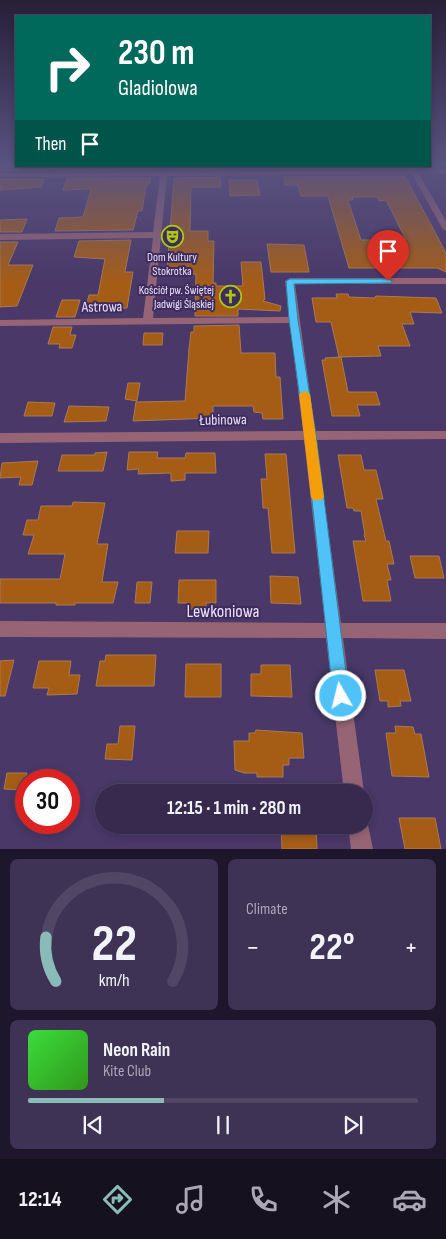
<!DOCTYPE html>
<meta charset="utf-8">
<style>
:root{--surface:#372a4e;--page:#3e3255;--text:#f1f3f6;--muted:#aaa7b6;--line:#514666;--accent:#8bbbb9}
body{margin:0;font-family:"Sofia Sans Condensed",sans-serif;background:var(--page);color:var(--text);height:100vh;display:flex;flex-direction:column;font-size:19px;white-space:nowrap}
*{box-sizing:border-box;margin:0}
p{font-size:16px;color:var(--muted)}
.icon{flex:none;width:28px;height:28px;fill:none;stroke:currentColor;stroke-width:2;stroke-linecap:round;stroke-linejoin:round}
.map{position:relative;height:849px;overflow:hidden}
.side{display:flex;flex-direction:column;gap:10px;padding:10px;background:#1e172b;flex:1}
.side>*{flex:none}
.guide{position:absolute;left:15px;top:15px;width:416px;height:152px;border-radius:0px;box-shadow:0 2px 8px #0003,0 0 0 1px var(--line);background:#00695c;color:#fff;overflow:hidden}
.speed{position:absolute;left:15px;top:769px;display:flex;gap:10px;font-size:25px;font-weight:700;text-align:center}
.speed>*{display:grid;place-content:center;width:65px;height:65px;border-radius:50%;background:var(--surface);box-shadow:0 2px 8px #0003,0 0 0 1px var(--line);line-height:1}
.speed .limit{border:8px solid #d22;background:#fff;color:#111}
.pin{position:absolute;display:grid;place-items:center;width:42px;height:42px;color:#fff;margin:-51px -21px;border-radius:50% 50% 50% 0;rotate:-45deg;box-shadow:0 0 5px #0007}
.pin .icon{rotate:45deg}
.me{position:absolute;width:55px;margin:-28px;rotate:352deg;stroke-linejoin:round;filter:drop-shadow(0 0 4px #0008)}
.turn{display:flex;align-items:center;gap:18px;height:105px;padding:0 20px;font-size:22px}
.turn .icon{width:65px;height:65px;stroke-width:2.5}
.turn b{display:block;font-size:35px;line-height:42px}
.then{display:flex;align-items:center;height:48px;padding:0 20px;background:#0003;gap:10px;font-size:19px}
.big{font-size:38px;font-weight:700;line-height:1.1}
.side .widget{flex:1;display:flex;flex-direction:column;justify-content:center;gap:8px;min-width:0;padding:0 18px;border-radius:8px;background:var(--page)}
.side .dial{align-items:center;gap:0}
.dial svg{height:130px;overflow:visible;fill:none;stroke:var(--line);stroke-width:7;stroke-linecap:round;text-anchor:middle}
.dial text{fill:var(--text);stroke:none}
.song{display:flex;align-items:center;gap:15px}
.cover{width:60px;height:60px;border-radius:8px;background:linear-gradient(135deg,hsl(120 70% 55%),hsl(110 70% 35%))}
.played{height:5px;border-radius:2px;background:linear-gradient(90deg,var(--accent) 35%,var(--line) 35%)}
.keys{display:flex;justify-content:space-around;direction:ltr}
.heat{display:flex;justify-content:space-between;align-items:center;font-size:28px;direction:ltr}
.side .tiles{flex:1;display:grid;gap:10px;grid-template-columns:1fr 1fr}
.widget:last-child{grid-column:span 2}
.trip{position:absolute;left:95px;top:784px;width:278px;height:50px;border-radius:25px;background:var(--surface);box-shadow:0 2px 8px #0003,0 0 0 1px var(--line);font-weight:700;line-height:50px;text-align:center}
.tabs{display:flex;height:80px;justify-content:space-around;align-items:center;background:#16111f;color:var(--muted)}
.tabs .icon{width:35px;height:35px}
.tabs .on{color:var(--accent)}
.tabs b{font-size:22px;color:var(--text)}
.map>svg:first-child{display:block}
.building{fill:#a55d16;stroke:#ab7a53;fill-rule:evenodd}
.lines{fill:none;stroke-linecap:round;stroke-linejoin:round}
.street{fill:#976475;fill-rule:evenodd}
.route{fill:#4fc3f7;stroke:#337fa1}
.slow{fill:#f59e0b}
.labels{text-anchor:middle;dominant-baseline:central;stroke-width:4;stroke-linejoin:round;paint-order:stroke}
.far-poi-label{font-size:12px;fill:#e9e0fe;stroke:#3e2d5c}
.street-label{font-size:15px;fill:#e9e0fe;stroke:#3e2d5c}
.near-street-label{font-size:18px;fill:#e9e0fe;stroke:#3e2d5c}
</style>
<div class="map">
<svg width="446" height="849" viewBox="0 0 446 849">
<rect width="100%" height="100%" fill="#493868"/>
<!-- building -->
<path class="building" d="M 5,165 L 16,165 L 16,166 L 153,166 L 153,170 L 56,171 L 49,168 L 47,171 L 1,171 Z
M 175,166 L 218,166 L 219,170 L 175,170 Z
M 281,166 L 400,166 L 401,168 L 282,169 Z
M 405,176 L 446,253 L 446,272 L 437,268 L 349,268 L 328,196 L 301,196 L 298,185 L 285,185 L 284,177 ZM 352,197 L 377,197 L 379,201 L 386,200 L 406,240 L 361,240 L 348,200 L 353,200 Z
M 220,177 L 221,187 L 191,187 L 190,231 L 208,231 L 208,241 L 214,241 L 213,283 L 216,283 L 216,286 L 243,286 L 241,262 L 261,262 L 265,299 L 263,301 L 281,306 L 280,311 L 238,309 L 238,316 L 195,316 L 196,274 L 176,275 L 177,270 L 167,270 L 174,178 Z
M 67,178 L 151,178 L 150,183 L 146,186 L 142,211 L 138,211 L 133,230 L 56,231 L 55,231 L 59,218 L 83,217 L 91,189 L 63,190 Z
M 0,179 L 44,179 L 41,187 L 0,190 Z
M 229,180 L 257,180 L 260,195 L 230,196 Z
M 27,219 L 22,232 L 0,232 L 0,220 Z
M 131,240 L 125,272 L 133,272 L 127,308 L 85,310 L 89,295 L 98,295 L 105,259 L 74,257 L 79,241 Z
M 0,242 L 18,242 L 8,265 L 33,265 L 17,306 L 0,307 Z
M 267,244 L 304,245 L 309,272 L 271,272 Z
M 336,294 L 348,294 L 349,297 L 374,298 L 376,296 L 436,298 L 442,313 L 410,312 L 414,324 L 402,324 L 410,346 L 378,346 L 381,356 L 339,357 L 331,322 L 316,322 L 312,298 L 337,298 Z
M 62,300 L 80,300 L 75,317 L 56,317 Z
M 239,325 L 241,353 L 275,353 L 276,377 L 280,377 L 283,419 L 263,419 L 262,413 L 254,412 L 253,406 L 213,406 L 213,418 L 133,421 L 136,402 L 185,401 L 189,349 L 191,332 L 194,332 L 194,326 Z
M 53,327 L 72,327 L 70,335 L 76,335 L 72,348 L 59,348 L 60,344 L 48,344 Z
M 144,333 L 163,333 L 162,345 L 143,345 Z
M 341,357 L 348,392 L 376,392 L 380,405 L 357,405 L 360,416 L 332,416 L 322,360 L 326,360 L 325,358 Z
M 128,383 L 140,383 L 137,401 L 125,399 Z
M 28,402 L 55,403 L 52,416 L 24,416 Z
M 69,406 L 109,407 L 106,421 L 64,422 Z
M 107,452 L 103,471 L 58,471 L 62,455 L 95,455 L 95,453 Z
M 129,452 L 158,452 L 157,458 L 185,458 L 186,453 L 215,453 L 216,473 L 185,473 L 185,480 L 171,481 L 171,473 L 138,474 L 139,469 L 127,470 Z
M 265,454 L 286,454 L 295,553 L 272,553 L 268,508 L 263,508 L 261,479 L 267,479 Z
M 338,455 L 361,455 L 364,470 L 376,470 L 383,499 L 376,499 L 386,541 L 389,541 L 394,564 L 387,564 L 391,580 L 387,580 L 391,601 L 363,601 L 353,541 L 366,541 L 364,535 L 365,535 L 361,511 L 354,511 L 353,508 L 347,508 Z
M 38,461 L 32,485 L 19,485 L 21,477 L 0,478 L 2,463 Z
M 73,502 L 105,503 L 97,544 L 108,544 L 102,582 L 118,582 L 113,603 L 75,603 L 75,605 L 56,605 L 56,603 L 0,603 L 0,579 L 60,579 L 65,554 L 28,554 L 34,535 L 23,535 L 27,520 L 38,520 L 41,506 L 72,506 Z
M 177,531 L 209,531 L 208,553 L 175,553 Z
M 410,556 L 439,556 L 444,578 L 415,578 Z
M 270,576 L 298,577 L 301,604 L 271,603 Z
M 179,580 L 216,580 L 216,603 L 206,603 L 206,609 L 187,609 L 187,603 L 178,603 Z
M 137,582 L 152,582 L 150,603 L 135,603 Z
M 106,655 L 156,655 L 154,686 L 96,686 L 100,661 L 105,661 Z
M 14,660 L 5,696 L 0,696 L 0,661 Z
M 39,661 L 71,661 L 69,675 L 80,675 L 77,694 L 47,695 L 49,688 L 33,688 Z
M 186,664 L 221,664 L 221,697 L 185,697 Z
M 261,665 L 290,665 L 292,697 L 251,696 L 251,674 L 261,674 Z
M 375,670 L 404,670 L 411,701 L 400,701 L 401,706 L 388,707 L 388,701 L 380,701 Z
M 120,726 L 135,726 L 132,760 L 105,759 L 107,744 L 118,744 Z
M 395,726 L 413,727 L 415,734 L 421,734 L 429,777 L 392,776 L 386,733 L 396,733 Z
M 256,730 L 302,733 L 304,758 L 289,758 L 289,765 L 283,765 L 283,777 L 257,777 L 257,773 L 244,773 L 235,770 L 234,741 L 249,741 L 249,733 L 255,733 Z
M 7,773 L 27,773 L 23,790 L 4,789 Z
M 399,818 L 435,818 L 441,849 L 405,849 Z
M 281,825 L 316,825 L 317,849 L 282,849 Z"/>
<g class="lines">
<!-- street -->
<path class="street" d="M 408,166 L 415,166 L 417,170 L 446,170 L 446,174 L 419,174 L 446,221 L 446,231 L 442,228 L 412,174 L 167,176 L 153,318 L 289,317 L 285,281 L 290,278 L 446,278 L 446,284 L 295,284 L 315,431 L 446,431 L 446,439 L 316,440 L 341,623 L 446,623 L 446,639 L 343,638 L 364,792 L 344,792 L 326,638 L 0,637 L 0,621 L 325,623 L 304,440 L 0,443 L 0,433 L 303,431 L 290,323 L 0,326 L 0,320 L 143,318 L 153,238 L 0,240 L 0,234 L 153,232 L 160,176 L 0,177 L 0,173 L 410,170 Z
M 364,817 L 368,825 L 373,849 L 351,849 L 348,825 L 364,825 Z"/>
</g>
<!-- sky -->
<linearGradient id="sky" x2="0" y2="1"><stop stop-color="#281f39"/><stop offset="0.58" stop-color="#595380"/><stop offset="1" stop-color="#595380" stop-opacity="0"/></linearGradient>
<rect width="446" height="283" fill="url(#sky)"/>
<!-- route -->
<path class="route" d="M 388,279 L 392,281 L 391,283 L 294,284 L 298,320 L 316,435 L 349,696 L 347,702 L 341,704 L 335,702 L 333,696 L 305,435 L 289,320 L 286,281 L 290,279 Z"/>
<!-- slow -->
<path class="slow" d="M 305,391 L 310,394 L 324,497 L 322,500 L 313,500 L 311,497 L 299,394 Z"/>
<!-- icons -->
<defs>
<symbol id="theatre-ring" viewBox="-11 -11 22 22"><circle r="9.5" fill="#3e2d5c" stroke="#adc60f" stroke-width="1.5"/><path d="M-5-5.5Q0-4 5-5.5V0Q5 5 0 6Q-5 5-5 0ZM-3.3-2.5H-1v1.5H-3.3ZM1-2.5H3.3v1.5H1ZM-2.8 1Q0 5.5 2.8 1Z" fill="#adc60f"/></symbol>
<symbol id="church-ring" viewBox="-11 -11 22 22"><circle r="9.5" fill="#3e2d5c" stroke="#adc60f" stroke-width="1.5"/><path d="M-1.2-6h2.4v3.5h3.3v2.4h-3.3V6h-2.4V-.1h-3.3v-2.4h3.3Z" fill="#adc60f"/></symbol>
</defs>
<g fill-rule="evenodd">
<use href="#theatre-ring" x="160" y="224" width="25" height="25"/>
<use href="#church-ring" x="218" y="284" width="25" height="25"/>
</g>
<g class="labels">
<!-- far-poi labels -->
<g class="far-poi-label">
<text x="172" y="257">Dom Kultury<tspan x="172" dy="14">Stokrotka</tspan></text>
<text x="214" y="290" text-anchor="end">Kościół pw. Świętej<tspan x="214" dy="14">Jadwigi Śląskiej</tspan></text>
</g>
<!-- street labels -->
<g class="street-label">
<text transform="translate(102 307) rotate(-1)">Astrowa</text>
<text transform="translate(223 420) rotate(-1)">Łubinowa</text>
</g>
<!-- near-street labels -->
<g class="near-street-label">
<text x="223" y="611">Lewkoniowa</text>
</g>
</g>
</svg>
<div class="speed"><div class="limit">30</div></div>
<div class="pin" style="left:388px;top:281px;background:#d93025"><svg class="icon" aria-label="arrive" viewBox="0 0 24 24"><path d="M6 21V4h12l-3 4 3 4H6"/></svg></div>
<svg class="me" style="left:341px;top:696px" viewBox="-20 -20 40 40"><circle r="17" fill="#4fc3f7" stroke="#fff" stroke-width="3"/><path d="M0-11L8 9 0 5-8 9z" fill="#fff"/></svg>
<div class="trip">12:15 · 1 min · 280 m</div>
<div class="guide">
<div class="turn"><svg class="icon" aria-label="right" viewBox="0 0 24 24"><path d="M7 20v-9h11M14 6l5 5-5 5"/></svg><div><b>230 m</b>Gladiolowa</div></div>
<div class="then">Then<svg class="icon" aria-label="arrive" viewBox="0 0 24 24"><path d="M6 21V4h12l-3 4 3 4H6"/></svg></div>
</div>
</div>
<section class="side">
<div class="tiles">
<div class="widget dial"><svg viewBox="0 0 100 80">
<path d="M14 69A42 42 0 1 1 86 69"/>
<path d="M14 69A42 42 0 0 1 8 42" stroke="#8bbbb9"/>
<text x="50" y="56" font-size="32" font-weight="700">22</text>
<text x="50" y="72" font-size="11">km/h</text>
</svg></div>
<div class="widget"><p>Climate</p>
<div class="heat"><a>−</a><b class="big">22°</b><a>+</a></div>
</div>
<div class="widget">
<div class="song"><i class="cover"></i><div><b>Neon Rain</b><p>Kite Club</p></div></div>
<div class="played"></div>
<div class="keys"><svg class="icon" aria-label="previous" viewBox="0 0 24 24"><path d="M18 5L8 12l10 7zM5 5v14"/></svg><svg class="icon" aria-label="pause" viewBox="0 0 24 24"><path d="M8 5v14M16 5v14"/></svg><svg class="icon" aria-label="next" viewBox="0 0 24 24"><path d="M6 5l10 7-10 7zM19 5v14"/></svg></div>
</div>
</div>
</section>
<nav class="tabs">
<b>12:14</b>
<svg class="icon on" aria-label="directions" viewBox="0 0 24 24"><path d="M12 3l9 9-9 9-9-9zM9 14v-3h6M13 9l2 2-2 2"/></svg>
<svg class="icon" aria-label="music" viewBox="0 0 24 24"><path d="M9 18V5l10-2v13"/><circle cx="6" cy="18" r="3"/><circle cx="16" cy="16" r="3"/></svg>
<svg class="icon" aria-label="phone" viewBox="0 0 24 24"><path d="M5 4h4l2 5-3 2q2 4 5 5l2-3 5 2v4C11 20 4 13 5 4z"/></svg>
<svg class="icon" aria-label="climate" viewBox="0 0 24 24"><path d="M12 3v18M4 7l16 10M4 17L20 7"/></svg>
<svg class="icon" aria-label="car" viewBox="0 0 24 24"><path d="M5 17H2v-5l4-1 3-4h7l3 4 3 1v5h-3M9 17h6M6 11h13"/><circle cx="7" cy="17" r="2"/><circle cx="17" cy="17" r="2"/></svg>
</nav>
